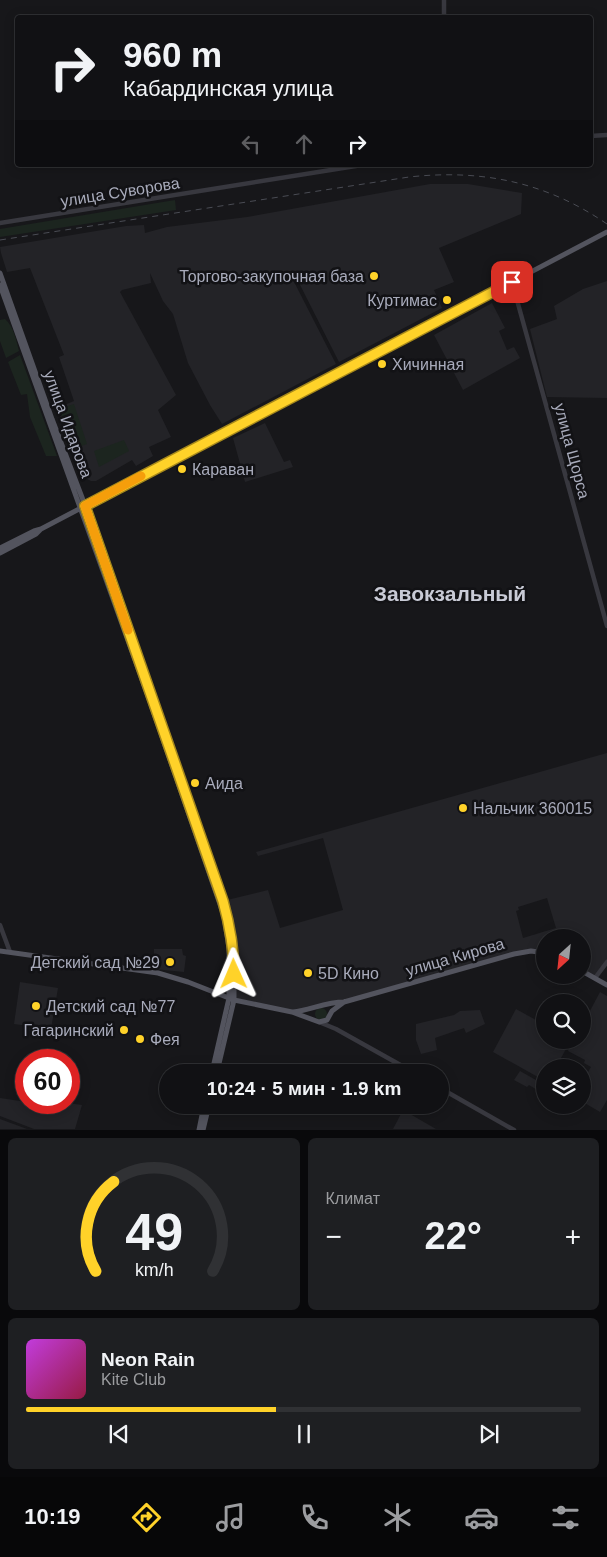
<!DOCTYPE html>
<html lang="ru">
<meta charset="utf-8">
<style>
:root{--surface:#111114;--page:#1e1f22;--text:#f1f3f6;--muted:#9c9da0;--line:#303134;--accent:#ffd229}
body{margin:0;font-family:Helvetica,sans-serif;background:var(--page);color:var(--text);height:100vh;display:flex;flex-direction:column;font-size:19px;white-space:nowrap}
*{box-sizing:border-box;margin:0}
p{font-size:16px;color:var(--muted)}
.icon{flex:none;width:28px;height:28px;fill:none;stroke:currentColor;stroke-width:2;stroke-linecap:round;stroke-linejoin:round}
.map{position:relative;height:1130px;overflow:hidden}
.side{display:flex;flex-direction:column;gap:8px;padding:8px;background:#09090b;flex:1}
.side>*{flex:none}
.hud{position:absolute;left:15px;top:15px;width:578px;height:152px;border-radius:5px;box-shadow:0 2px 12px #0003,0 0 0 1px var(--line);background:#111114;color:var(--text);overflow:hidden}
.needle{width:32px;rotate:207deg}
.controls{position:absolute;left:536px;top:929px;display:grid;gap:10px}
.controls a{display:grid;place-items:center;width:55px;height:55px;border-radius:50%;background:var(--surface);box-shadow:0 2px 12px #0003,0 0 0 1px var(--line);font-size:25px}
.speed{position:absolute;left:15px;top:1049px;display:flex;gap:10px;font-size:25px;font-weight:700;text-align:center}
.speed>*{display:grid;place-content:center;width:65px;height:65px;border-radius:50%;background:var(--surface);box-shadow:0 2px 12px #0003,0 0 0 1px var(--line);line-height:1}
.speed .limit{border:8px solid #d22;background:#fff;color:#111}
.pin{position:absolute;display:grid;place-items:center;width:42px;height:42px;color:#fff;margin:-21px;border-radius:10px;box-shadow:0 2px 8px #0006}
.me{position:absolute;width:55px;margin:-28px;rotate:359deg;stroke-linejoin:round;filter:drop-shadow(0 0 4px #0008)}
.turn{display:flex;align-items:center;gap:18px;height:105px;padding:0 25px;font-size:22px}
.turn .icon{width:65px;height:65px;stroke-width:2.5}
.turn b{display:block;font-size:35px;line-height:42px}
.lanes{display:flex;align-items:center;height:48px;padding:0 25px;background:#0003;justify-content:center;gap:25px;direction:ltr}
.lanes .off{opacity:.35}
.big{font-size:38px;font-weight:700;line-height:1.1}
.side .card{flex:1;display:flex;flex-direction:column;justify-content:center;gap:8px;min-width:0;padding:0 18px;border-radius:8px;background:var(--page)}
.side .dial{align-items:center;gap:0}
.dial svg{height:130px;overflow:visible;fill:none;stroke:var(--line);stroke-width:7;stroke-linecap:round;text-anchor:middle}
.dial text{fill:var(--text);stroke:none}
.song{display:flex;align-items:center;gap:15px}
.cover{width:60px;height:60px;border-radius:8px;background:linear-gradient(135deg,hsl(290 70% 55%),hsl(340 70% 35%))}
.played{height:5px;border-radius:2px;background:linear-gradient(90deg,var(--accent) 45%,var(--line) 45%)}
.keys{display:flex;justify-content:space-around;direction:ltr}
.heat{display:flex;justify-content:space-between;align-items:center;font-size:28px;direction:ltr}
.side .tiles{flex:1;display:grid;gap:8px;grid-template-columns:1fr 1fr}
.card:last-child{grid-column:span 2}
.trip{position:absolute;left:159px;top:1064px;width:290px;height:50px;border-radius:25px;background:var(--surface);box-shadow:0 2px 12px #0003,0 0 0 1px var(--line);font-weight:700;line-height:50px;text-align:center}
.menu{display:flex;height:80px;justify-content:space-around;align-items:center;background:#070708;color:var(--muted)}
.menu .icon{width:35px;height:35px}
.menu .active{color:var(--accent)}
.menu b{font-size:22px;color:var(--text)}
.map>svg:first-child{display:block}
.built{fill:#232327;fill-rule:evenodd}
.green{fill:#1c251f}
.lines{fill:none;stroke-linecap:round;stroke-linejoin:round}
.minor{stroke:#38383f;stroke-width:4.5}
.major{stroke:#53545e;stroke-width:5}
.rail{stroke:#4a4c54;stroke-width:1;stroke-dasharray:6 5;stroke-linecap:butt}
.route-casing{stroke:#a6881b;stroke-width:12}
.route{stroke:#ffd229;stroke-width:9}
.slow{stroke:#f59e0b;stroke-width:9}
.poi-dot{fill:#ffd229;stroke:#121215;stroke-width:2}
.labels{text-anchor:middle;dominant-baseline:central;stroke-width:5;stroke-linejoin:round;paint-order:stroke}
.street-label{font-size:16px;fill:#a8abbb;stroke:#121215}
.poi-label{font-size:16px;fill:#a8abbb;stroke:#121215;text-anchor:start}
.district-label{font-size:21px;font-weight:bold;fill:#c9cbd6;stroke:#121215}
</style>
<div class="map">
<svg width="607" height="1130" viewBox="0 0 607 1130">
<rect width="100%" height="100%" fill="#17171a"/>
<!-- built -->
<path class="built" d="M 430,184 L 468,184 L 522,193 L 521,214 L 439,248 L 454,282 L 434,290 L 442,308 L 339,362 L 293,271 L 289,272 L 336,364 L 222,424 L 210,405 L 188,363 L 173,314 L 163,301 L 150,273 L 151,283 L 122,290 L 120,292 L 176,395 L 158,410 L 171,437 L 149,447 L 153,456 L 136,466 L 132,460 L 96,481 L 91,481 L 85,478 L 76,454 L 74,454 L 57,408 L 74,401 L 59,357 L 64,355 L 30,268 L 7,272 L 1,253 L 0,247 L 126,226 L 144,225 L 145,233 L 167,227 L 247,217 Z
M 607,281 L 607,398 L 547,397 L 530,329 L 557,319 L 554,306 L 583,289 Z
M 492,303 L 505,328 L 499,331 L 507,350 L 514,347 L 520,358 L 463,390 L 434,335 Z
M 265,423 L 284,462 L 290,460 L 293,467 L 245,482 L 233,438 Z
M 607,753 L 607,962 L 595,978 L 583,971 L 582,938 L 545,938 L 545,953 L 531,951 L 344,1002 L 292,1012 L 234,1000 L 223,901 L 268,890 L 280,928 L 343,910 L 323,838 L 258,856 L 256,852 ZM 547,898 L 556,928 L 523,938 L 516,911 L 519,910 L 518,907 Z
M 154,949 L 182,949 L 183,955 L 186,956 L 184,972 L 154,969 Z
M 20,982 L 58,988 L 51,1029 L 14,1024 Z
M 600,992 L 607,996 L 607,1100 L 600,1112 L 583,1102 L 583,1069 L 588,1072 L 591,1067 L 584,1063 L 585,1060 L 568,1051 L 574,1040 L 582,1040 L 583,1024 Z
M 516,1009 L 545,1025 L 545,1040 L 571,1040 L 561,1058 L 579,1067 L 545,1068 L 545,1081 L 493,1052 Z
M 480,1010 L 485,1024 L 466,1033 L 464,1028 L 435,1038 L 437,1050 L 421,1054 L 416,1040 L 416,1024 L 454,1015 L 460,1011 Z
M 520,1071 L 543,1084 L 539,1091 L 529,1085 L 527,1087 L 514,1080 Z
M 0,1098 L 53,1106 L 61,1102 L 82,1105 L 75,1129 L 34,1129 L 0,1116 Z
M 403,1110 L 436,1129 L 393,1129 Z
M 0,1119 L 27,1129 L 0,1129 Z"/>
<!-- green -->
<path class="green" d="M 175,200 L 176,210 L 0,237 L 0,229 Z
M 5,319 C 14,327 16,340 19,351 L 6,358 L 0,341 L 0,320 Z
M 20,355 L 57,456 L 46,456 L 30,417 L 27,394 L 21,395 L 8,362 Z
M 74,404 L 87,444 L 73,449 L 59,409 Z
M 124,440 L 129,451 L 99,467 L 94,451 Z
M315 1014a6 6 0 1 1 12 0a6 6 0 1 1-12 0Z"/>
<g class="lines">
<!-- minor -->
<path class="minor" d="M 444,0 L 444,18
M 590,136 L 607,135
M 0,223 L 362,165
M 512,282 L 607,626
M 0,925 L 10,952
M 595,978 L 607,962
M 319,1022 L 336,1029 L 413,1072
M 440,1088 L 514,1130"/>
<!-- major -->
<path class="major" d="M 0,273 L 52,419 L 93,526 L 107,571 L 211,865 L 231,931 L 234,952 L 234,1000 L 217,1072
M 0,285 L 149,699 L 224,916 L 229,948 L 229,998 L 212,1072
M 0,548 L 34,531 L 41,529 L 607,232
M 0,553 L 36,534 L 40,530
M 0,951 L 158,973 L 188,982 L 234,1000 L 292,1012 L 319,1022 L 327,1020 L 332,1011 L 344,1002
M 582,971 L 607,985
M 293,1012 C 310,1010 326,1002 344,1002 L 514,954 L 531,951 L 545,953
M 199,1130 L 204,1105
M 203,1130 L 209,1105"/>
<!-- rail -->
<path class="rail" d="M 0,240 L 409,177 C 482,169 546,182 607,224"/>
</g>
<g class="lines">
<defs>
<path id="route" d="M 234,974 C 234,948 230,926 223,901 L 85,506 L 512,282"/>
</defs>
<!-- route casing -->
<use href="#route" class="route-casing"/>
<!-- route -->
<use href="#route" class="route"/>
<!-- slow -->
<path class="slow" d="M 128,630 L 85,506 L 141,476"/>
</g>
<!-- markers -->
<g class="poi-dot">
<circle cx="374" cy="276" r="5"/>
<circle cx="447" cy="300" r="5"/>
<circle cx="382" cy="364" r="5"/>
<circle cx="182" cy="469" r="5"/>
<circle cx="195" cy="783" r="5"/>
<circle cx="463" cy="808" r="5"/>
<circle cx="170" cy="962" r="5"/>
<circle cx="308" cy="973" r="5"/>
<circle cx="36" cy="1006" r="5"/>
<circle cx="124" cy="1030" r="5"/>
<circle cx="140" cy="1039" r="5"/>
</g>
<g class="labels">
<!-- street labels -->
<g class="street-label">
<text transform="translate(120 192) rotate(-9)">улица Суворова</text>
<text transform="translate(68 424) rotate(70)">улица Идарова</text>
<text transform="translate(572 451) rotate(75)">улица Щорса</text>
<text transform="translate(455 957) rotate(-16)">улица Кирова</text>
</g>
<!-- poi labels -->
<g class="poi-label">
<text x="364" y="276" text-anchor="end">Торгово-закупочная база</text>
<text x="437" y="300" text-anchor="end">Куртимас</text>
<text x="392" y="364">Хичинная</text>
<text x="192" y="469">Караван</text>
<text x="205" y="783">Аида</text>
<text x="473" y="808">Нальчик 360015</text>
<text x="160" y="962" text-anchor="end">Детский сад №29</text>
<text x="318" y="973">5D Кино</text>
<text x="46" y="1006">Детский сад №77</text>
<text x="114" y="1030" text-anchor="end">Гагаринский</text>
<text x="150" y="1039">Фея</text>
</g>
<!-- district labels -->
<g class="district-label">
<text x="450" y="593">Завокзальный</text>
</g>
</g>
</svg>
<div class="controls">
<a><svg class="needle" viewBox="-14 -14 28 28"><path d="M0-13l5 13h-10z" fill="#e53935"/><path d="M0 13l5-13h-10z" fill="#9c9da0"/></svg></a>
<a><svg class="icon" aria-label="search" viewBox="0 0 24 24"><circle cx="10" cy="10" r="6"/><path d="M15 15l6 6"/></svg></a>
<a><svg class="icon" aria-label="layers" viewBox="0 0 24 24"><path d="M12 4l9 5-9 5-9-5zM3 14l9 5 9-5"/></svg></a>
</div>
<div class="speed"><div class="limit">60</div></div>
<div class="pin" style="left:512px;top:282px;background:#d93025"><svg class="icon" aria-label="arrive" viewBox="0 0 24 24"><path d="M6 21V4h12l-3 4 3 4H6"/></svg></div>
<svg class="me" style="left:234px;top:974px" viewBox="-20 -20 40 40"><path d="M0-17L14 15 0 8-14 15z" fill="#ffd229" stroke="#fff" stroke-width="4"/></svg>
<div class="trip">10:24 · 5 мин · 1.9 km</div>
<div class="hud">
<div class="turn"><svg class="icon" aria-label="right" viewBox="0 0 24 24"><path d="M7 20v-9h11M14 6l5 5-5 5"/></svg><div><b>960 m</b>Кабардинская улица</div></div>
<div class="lanes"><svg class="icon off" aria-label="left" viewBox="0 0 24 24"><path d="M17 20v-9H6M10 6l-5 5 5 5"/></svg><svg class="icon off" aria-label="ahead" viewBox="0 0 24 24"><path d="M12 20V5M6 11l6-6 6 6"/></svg><svg class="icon" aria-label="right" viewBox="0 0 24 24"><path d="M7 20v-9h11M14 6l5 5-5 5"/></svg></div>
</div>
</div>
<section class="side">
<div class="tiles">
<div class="card dial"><svg viewBox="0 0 100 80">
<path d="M14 69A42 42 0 1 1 86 69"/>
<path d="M14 69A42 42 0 0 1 25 14" stroke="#ffd229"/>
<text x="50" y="56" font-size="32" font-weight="700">49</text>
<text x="50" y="72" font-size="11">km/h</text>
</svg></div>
<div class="card"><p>Климат</p>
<div class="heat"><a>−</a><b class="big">22°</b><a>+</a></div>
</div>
<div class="card">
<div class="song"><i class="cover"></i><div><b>Neon Rain</b><p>Kite Club</p></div></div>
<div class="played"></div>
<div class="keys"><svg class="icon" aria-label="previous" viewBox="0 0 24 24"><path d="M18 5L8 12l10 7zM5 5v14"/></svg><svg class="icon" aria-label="pause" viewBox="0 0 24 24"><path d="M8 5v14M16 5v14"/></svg><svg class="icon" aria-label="next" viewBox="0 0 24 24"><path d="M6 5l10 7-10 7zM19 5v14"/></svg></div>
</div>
</div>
</section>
<nav class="menu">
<b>10:19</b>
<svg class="icon active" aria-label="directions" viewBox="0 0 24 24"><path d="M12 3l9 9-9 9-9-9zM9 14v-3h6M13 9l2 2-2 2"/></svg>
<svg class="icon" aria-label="music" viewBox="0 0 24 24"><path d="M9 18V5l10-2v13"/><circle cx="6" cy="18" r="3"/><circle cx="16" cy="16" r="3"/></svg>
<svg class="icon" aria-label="phone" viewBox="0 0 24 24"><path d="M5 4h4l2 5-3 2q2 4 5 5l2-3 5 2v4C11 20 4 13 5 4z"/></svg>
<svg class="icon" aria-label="climate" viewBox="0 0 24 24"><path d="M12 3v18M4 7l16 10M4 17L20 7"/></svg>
<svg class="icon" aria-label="car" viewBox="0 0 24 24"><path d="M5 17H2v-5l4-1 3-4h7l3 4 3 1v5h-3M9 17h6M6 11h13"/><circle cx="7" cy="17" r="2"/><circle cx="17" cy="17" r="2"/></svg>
<svg class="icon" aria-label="filters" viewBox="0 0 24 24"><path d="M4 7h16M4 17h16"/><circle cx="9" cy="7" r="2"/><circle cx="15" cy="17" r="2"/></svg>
</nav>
